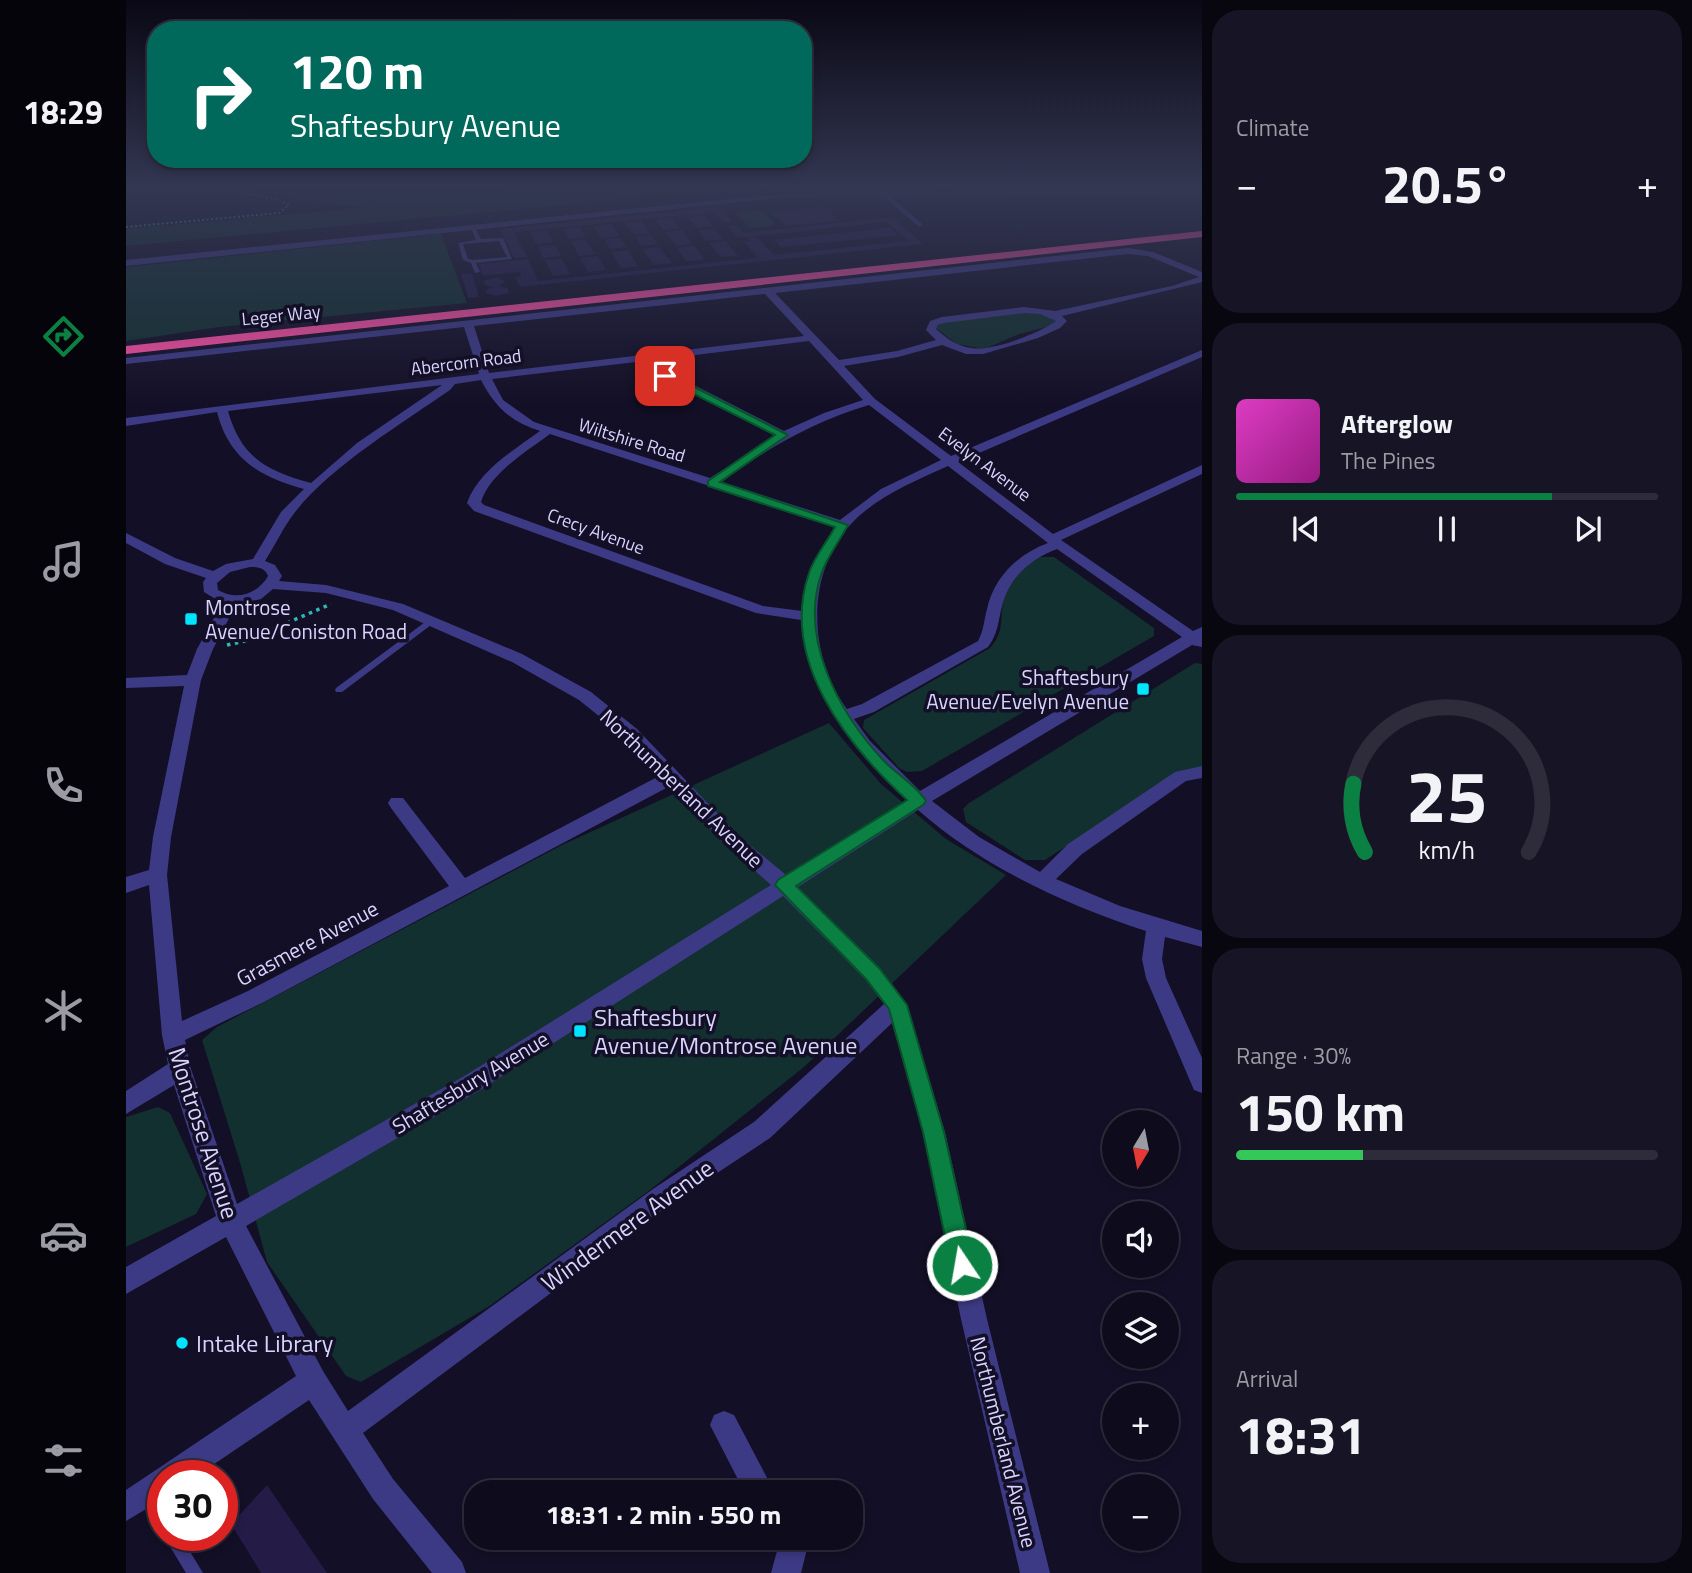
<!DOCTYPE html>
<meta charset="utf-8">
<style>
:root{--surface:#0e0b1c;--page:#171425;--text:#f1f3f6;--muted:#9b9ba3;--line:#2e2b3b;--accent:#0b8043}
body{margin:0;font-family:"Titillium Web",sans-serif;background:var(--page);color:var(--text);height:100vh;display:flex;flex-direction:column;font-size:26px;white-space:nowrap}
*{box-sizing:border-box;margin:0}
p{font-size:23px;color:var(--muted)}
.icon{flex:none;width:38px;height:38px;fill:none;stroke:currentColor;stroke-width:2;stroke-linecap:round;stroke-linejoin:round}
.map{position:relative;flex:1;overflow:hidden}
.panel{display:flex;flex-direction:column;gap:10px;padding:10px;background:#08060f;width:490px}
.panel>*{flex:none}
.guide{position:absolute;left:21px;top:21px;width:665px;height:147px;border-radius:28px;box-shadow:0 4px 10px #0003,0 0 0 2px var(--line);background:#00695c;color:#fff;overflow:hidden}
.needle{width:46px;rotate:190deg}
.fabs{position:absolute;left:976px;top:1110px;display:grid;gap:14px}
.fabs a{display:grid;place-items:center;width:77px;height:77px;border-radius:50%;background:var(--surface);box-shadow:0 4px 10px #0003,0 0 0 2px var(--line);font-size:35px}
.speed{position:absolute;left:21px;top:1460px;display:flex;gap:14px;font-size:35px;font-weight:700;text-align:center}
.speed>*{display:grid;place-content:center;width:91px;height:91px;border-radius:50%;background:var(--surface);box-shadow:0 4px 10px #0003,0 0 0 2px var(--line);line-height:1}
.speed .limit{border:10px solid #d22;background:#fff;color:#111}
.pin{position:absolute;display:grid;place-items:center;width:60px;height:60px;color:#fff;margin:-30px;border-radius:14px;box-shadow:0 4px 10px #0006}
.me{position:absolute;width:77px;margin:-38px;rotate:348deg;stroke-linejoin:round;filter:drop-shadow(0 0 5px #0008)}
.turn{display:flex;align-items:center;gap:24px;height:147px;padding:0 28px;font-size:32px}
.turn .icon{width:91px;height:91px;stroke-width:2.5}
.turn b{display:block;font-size:49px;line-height:60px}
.big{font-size:52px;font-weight:700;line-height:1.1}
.panel .card{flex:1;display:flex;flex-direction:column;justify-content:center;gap:10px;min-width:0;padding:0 24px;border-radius:28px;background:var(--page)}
.panel .dial{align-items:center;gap:0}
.dial svg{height:182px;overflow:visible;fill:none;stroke:var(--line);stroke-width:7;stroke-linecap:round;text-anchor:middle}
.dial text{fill:var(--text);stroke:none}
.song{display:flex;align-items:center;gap:21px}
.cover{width:84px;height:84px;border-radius:10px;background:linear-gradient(135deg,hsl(310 70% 55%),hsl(310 70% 35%))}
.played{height:7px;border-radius:4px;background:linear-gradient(90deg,var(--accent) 75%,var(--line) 75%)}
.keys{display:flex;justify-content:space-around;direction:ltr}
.heat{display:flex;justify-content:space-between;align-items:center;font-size:38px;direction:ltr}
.charge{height:10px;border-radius:5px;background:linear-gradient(90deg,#34c759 30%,var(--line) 0)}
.trip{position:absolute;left:338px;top:1480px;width:399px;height:70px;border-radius:28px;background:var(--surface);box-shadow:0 4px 10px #0003,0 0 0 2px var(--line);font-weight:700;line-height:70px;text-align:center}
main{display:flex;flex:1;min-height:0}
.dock{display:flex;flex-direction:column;width:126px;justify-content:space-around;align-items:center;background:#06040b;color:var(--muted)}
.dock .icon{width:49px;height:49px}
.dock .selected{color:var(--accent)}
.dock b{font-size:32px;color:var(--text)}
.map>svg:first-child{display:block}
.green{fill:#12302f}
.building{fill:#241b47}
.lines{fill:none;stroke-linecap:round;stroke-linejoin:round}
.path-far1{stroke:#2fb8b0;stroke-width:2;stroke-dasharray:2 2.5;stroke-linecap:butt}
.path{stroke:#2fb8b0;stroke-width:3.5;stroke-dasharray:3.5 4.5;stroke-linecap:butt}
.lane{fill:#3d3a85;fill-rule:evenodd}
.street{fill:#3d3a85;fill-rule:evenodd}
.highway{fill:#ff4fa3;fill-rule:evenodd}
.route{fill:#0b8043;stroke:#07532c;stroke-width:2}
.poi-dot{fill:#00e5ff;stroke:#130f26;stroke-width:2.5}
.labels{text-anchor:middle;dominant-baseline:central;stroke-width:7;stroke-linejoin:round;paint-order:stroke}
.far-street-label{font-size:18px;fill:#d9d4ff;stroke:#130f26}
.poi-label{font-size:21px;fill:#d9d4ff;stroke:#130f26;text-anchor:start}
.street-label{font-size:21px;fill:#d9d4ff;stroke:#130f26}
.near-poi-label{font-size:24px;fill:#d9d4ff;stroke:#130f26;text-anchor:start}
.near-street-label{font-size:24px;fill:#d9d4ff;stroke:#130f26}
</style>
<main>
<nav class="dock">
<b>18:29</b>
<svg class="icon selected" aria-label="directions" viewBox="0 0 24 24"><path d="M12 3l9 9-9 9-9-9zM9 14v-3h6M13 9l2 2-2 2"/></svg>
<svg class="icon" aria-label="music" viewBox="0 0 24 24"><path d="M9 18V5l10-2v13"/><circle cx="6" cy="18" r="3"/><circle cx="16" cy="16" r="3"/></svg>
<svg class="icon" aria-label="phone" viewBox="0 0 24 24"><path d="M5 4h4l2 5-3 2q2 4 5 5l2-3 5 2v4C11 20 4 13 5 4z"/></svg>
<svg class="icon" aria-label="climate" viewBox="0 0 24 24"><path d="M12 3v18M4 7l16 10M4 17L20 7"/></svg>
<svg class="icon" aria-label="car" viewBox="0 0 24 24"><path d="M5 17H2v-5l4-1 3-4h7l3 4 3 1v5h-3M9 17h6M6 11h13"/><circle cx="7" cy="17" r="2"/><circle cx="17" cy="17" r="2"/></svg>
<svg class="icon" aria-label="filters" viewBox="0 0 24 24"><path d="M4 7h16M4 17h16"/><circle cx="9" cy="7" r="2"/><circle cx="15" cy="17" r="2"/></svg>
</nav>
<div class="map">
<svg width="1076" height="1573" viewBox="0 0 1076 1573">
<rect width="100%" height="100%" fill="#130f26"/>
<!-- green -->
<path class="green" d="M 104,187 L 628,187 L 0,246 L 0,229 L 245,207 L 198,204 Z
M 635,210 L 649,223 L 646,226 L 623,228 L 610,213 Z
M 315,234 L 341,303 L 93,327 L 0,341 L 0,267 Z
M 911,311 L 930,321 L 924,326 L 893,334 L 858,349 L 831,344 L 811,329 L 810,327 L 818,322 Z
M 910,557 L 928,557 L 1028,628 L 1028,636 L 796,771 L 781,772 L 773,768 L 737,728 L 738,720 L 864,648 C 882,628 871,613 880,591 C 886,577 899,566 910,557 Z
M 1069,663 L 1076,664 L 1076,768 L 1047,776 L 919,860 L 899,860 L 840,822 L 837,809 L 843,803 Z
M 703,723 L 755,784 L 820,839 L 880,875 L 678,1067 L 524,1190 L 362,1307 L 235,1382 L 220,1376 L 141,1262 L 115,1166 L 76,1040 L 91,1027 L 436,845 Z
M 32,1107 L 44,1113 L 81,1194 L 70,1214 L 0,1247 L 0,1117 Z"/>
<!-- building -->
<path class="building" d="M 594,207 L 607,222 L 598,223 L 589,212 L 388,232 L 401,257 L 388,258 L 374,229 Z
M 699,207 L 714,221 L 660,226 L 646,213 Z
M 578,215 L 587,226 L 571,228 L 562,217 Z
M 766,217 L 797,244 L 394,287 L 389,277 L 395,276 L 394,272 L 357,276 L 353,264 L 402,259 L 412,281 L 632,258 L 618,242 L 625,241 L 622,238 L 631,237 L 648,255 L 783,241 L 760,222 L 621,237 L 610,237 L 602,226 L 611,225 L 617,233 Z
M 546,218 L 554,228 L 537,230 L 530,220 Z
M 515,221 L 524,233 L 508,235 L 499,223 Z
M 485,224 L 493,236 L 475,238 L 468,226 Z
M 453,227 L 460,238 L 443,239 L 437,229 Z
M 764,228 L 772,235 L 655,247 L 648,240 Z
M 589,229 L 597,239 L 580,241 L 572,230 Z
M 421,230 L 427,242 L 410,244 L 404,232 Z
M 556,230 L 566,244 L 550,246 L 539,232 Z
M 525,235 L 532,244 L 515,246 L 509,236 Z
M 494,238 L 500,247 L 484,249 L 478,239 Z
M 460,240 L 469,254 L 453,256 L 445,241 Z
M 600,241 L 612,256 L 595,257 L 583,243 Z
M 430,245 L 435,256 L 417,258 L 412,246 Z
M 569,246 L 579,260 L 560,261 L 551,248 Z
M 533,247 L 546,263 L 528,265 L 516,249 Z
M 502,250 L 512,266 L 495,268 L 485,252 Z
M 472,256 L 480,270 L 462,272 L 454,258 Z
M 436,259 L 444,274 L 427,276 L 419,260 Z
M 346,273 L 353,297 L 342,298 L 335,274 Z
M 372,277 L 379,282 L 372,286 L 382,288 L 383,293 L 370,296 L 360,293 L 360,290 L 368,287 L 359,285 L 357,281 Z
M 141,1485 L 201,1573 L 135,1573 L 105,1524 Z"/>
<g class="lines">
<!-- path-far1 -->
<path class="path-far1" d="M 0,227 L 153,213 L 163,205 L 154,200 L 87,187"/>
<!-- path -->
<path class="path" d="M 101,645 L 119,641 L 205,604"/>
<!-- lane -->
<path class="lane" d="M 755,192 L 759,192 L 796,224 L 796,226 L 792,226 L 755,194 Z
M 347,227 L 349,228 L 355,239 L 377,238 L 386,259 L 350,263 L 354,272 L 349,273 L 345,263 L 337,260 L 332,243 L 350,240 L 345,228 ZM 373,241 L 381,257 L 347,260 L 342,259 L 337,244 Z
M 306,617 L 309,618 L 309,622 L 216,692 L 210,692 L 209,690 L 210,688 Z
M 20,1488 C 37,1495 37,1514 37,1530 L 31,1528 L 12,1496 L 14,1490 Z
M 37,1535 L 54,1535 L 77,1573 L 60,1573 Z"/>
<!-- street -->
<path class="street" d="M 1076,190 L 1076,194 L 1024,196 L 662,197 L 0,266 L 0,260 L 662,193 Z
M 1002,248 L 1027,252 L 1076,272 L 1076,282 L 936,316 L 941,321 L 934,328 L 912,338 L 857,354 L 840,354 L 816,345 L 772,357 L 718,366 L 749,399 L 825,456 L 1076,350 L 1076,357 L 832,462 L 927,534 L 1076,465 L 1076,474 L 935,540 L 1067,631 L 1076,627 L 1076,647 L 1066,645 L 806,801 L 853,837 L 914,872 L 942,844 L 1049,772 L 1076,766 L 1076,778 L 1060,781 L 956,854 L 930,879 L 994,906 L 1076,931 L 1076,947 L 1039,937 L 1036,959 L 1040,978 L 1076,1058 L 1076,1093 L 1068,1090 L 1020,978 L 1016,959 L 1020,931 C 938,904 857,867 792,810 L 672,887 L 753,967 L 781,1005 L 819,1132 L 861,1319 L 924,1573 L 894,1573 L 835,1319 L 797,1132 L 766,1023 L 644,1138 L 543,1205 L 237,1433 L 267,1479 L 336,1562 L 340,1573 L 306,1573 L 247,1499 L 183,1400 L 72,1475 L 37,1475 L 37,1499 L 0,1521 L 0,1490 L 170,1376 L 100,1237 L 0,1294 L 0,1267 L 90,1216 L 48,1085 L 0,1114 L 0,1091 L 42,1064 L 36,1035 L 23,885 L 0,893 L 0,877 L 23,870 L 27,837 L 58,686 L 0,688 L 0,678 L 61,675 L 71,649 L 96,603 L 78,592 L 77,582 L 80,578 L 39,564 L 0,543 L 0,533 L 49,558 L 87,571 L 100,564 L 127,559 L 155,512 L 178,489 C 134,477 103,459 91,412 L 0,426 L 0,418 L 353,374 L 338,327 L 0,364 L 0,358 ZM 1002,254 L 1022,256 L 1073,277 L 1046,286 L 929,311 L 898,307 L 816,317 L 804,321 L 800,330 L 810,340 L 771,351 L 713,360 L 649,293 ZM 639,294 L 678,336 L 363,373 L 348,326 ZM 898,313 L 914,314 L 930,321 C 913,333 866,352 845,348 C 831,346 820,338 810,329 L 812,325 L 818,323 ZM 683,341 L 737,400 L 698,413 L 658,431 L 521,361 ZM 510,362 L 515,368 L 650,436 L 584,478 L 408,422 L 377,400 L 366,379 ZM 355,380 C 369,407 385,422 414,431 C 388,450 352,471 341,503 L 348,511 L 630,613 L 675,620 C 677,634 678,650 683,663 C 701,717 738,762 781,800 L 660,875 L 612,835 L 511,729 L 465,692 L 396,654 L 277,604 L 200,585 L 153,581 L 156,576 L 149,565 L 139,561 C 148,547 155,532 164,519 C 197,471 275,424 324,390 L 329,384 ZM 316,385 L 231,443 L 185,483 C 140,471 115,457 102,411 ZM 743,405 L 815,460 L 755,489 L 714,520 L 596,482 C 641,448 689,421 743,405 ZM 424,434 L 709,527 L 683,571 L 676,611 L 637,606 L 358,505 L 355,502 C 364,473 400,452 424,434 ZM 822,466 L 922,543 C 892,554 868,577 861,609 C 858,620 858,630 852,641 L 736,704 L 721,709 C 680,653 679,565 733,516 C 759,493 791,480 822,466 ZM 931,549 L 1056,637 L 794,791 L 744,741 L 728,719 L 748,712 L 862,647 C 872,634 872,622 876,606 C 883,578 904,559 931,549 ZM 124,567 C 132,567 139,568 142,576 C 132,594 110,601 92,590 L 91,583 L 104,572 ZM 147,589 L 200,593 L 267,610 L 386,662 L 453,700 L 499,737 L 535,775 L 339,878 L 277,798 L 265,798 L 262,803 L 265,808 L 323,886 L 122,991 L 56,1021 L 41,875 L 45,837 L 75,680 L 87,649 L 110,605 L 135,599 ZM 544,786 L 600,845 L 645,885 L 340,1075 L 111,1204 L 65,1069 L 59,1040 L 136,1003 ZM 657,896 L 739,979 L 758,1004 L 628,1122 L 527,1189 L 222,1411 L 197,1371 L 120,1226 L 356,1089 Z
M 598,1411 L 608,1415 L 649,1493 L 619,1493 L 584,1425 L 588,1415 Z
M 645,1538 L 676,1538 L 681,1549 L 675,1573 L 645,1573 L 651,1551 Z"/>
<!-- highway -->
<path class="highway" d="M 1076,231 L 1076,237 L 0,354 L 0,346 Z"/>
</g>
<!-- sky -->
<linearGradient id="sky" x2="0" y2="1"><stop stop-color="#0a0815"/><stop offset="0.46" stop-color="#333752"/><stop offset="1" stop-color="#333752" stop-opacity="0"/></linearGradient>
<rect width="1076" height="407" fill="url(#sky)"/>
<!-- route -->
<path class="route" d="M 536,374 L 543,374 L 662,435 L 594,482 L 722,525 C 714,540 702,556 696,572 C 672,638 713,713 758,761 C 770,774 790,785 800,801 L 797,805 L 670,886 L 753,968 L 781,1005 L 818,1132 L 848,1265 L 844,1274 L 836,1277 L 828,1274 L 825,1265 L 797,1132 L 763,1009 L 740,979 L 649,885 L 652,880 L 781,800 C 721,745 653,660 683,573 C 688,557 701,542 709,527 L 582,486 L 582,481 L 649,435 L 536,378 Z"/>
<!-- markers -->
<g class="poi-dot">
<rect x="58" y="612" width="14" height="14" rx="3.5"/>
<rect x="1010" y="682" width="14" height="14" rx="3.5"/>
<rect x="447" y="1024" width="14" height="14" rx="3.5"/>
<circle cx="56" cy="1343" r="7"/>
</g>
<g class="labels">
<!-- far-street labels -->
<g class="far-street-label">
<text transform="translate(155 315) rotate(-6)">Leger Way</text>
<text transform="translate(340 362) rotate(-7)">Abercorn Road</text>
<text transform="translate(506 440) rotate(17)">Wiltshire Road</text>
<text transform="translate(859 464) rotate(37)">Evelyn Avenue</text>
<text transform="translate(470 531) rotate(20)">Crecy Avenue</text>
</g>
<!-- poi labels -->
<g class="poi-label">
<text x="79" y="607">Montrose<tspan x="79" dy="24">Avenue/Coniston Road</tspan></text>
<text x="1003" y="677" text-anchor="end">Shaftesbury<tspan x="1003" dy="24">Avenue/Evelyn Avenue</tspan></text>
</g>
<!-- street labels -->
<g class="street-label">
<text transform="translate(556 788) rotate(44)">Northumberland Avenue</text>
<text transform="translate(181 943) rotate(-28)">Grasmere Avenue</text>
<text transform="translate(344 1082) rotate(-31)">Shaftesbury Avenue</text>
<text transform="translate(878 1442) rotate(76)">Northumberland Avenue</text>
</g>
<!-- near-poi labels -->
<g class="near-poi-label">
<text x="468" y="1017">Shaftesbury<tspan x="468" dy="28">Avenue/Montrose Avenue</tspan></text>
<text x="70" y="1343">Intake Library</text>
</g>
<!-- near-street labels -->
<g class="near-street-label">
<text transform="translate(78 1133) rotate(72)">Montrose Avenue</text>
<text transform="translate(501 1225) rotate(-36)">Windermere Avenue</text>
</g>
</g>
</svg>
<div class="fabs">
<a><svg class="needle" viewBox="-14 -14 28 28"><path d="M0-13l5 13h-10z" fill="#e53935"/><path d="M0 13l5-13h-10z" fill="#9b9ba3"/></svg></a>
<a><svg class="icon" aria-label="sound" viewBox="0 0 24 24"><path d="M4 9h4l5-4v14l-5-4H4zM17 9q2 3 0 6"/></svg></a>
<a><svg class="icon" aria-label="layers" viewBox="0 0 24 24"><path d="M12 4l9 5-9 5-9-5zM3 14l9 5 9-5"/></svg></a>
<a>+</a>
<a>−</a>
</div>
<div class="speed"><div class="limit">30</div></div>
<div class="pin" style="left:539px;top:376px;background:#d93025"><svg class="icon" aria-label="arrive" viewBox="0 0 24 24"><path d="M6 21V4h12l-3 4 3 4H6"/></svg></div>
<svg class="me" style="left:836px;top:1265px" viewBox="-20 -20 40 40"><circle r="17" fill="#0b8043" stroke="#fff" stroke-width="3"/><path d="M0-11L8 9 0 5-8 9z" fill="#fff"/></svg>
<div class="trip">18:31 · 2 min · 550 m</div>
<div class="guide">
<div class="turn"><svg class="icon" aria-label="right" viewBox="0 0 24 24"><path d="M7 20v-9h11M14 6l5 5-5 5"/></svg><div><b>120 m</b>Shaftesbury Avenue</div></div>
</div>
</div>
<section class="panel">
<div class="card"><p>Climate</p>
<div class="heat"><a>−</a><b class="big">20.5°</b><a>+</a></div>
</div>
<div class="card">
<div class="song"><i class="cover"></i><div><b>Afterglow</b><p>The Pines</p></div></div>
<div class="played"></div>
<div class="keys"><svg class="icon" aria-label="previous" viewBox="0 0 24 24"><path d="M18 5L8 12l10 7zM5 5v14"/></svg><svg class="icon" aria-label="pause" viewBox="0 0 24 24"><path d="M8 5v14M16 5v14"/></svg><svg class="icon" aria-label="next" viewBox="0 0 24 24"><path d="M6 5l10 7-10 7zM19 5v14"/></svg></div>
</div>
<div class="card dial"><svg viewBox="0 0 100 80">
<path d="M14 69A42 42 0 1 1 86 69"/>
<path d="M14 69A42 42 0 0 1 9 39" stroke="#0b8043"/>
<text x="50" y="56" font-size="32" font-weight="700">25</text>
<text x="50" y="72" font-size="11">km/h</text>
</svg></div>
<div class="card"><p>Range · 30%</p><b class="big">150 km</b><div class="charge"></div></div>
<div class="card"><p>Arrival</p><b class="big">18:31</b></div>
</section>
</main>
